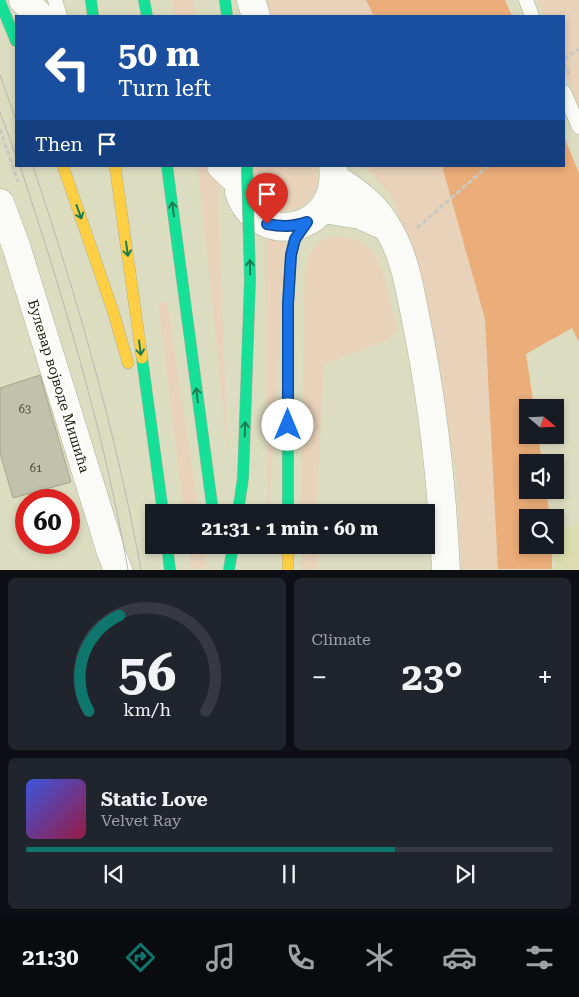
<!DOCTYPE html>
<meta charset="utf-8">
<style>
:root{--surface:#171b24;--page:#20242c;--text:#f1f3f6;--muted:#9ea1a6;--line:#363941;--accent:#0f766e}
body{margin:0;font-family:"Roboto Serif",serif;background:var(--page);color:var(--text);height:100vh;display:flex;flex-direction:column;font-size:19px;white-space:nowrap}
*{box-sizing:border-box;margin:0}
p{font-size:16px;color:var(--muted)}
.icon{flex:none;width:28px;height:28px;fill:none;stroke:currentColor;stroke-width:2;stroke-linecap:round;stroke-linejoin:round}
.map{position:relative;height:570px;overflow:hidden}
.drawer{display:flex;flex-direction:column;gap:8px;padding:8px;background:#0d0f14;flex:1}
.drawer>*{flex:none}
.top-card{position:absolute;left:15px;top:15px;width:550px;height:152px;border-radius:0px;box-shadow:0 2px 8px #0003;background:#1a4fa0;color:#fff;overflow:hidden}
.needle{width:32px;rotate:109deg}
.buttons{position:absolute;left:519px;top:399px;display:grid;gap:10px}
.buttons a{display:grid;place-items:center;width:45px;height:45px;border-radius:0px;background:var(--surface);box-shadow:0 2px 8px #0003;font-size:25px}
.speed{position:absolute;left:15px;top:489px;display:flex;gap:10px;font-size:25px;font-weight:700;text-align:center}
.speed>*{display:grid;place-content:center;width:65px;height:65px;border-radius:50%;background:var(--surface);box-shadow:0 2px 8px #0003;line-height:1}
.speed .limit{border:8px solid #d22;background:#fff;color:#111}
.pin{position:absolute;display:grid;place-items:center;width:42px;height:42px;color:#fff;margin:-51px -21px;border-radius:50% 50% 50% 0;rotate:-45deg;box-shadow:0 0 5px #0007}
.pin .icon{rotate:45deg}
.me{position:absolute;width:55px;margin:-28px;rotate:0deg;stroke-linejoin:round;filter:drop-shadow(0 0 4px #0008)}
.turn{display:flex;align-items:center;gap:18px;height:105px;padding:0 20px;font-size:22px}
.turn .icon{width:65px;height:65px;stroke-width:2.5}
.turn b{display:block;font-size:35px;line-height:42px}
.then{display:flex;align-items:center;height:48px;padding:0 20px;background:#0003;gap:10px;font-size:19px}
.big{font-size:38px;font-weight:700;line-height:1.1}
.drawer .widget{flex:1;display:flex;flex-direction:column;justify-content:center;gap:8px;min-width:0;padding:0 18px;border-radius:8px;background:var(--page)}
.drawer .dial{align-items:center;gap:0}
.dial svg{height:130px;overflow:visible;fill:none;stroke:var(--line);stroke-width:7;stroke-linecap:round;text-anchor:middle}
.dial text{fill:var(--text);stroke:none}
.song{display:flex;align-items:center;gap:15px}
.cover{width:60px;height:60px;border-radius:8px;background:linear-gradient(135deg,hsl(230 70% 55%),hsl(340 70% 35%))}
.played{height:5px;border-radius:2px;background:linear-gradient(90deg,var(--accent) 70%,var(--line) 70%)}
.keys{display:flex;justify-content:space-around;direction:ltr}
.heat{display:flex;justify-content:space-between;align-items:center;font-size:28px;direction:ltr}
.drawer .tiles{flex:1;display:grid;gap:8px;grid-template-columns:1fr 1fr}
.widget:last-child{grid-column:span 2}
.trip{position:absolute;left:145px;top:504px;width:290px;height:50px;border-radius:0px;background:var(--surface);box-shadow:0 2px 8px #0003;font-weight:700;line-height:50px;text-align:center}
.tabs{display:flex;height:80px;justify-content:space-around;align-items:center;background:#090b0e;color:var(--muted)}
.tabs .icon{width:35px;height:35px}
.tabs .current{color:var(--accent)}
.tabs b{font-size:22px;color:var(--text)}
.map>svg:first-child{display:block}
.built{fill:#dcddae}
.green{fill:#e8d2ba}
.forest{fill:#ebad79}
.building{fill:#c1c2ab;stroke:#a6a68f}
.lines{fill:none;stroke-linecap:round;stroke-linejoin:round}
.lane-casing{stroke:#afb099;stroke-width:15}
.street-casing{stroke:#afb099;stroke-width:29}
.fast-casing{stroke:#afb099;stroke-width:12}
.slow-casing{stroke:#afb099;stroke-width:12}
.path{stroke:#c9c9c2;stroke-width:3;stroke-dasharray:5 2.5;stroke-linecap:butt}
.lane{stroke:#fafaf6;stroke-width:14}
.street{stroke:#fafaf6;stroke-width:28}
.fast{stroke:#16e098;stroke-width:11}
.slow{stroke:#ffcf43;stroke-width:11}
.tram{stroke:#b7b8b1;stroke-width:1}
.fast-bridge-casing{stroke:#afb099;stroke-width:12;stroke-linecap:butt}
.fast-bridge{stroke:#16e098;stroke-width:11}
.oneway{stroke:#1a7e50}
.route-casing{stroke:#114b97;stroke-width:12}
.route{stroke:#1a73e8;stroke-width:9}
.labels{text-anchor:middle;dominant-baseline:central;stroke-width:5;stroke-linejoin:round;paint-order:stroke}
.number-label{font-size:11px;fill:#464631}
.street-label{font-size:14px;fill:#1d1d08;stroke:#fff}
</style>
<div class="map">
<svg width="579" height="570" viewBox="0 0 579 570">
<rect width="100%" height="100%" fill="#dcddc0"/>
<!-- built -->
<path class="built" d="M 579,524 L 579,569 L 555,569 L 553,545 L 555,545 L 555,531 Z"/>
<!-- green -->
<path class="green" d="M 172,0 L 193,0 L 196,16 L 175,16 Z
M 263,0 L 366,0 L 374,16 L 269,16 Z
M 538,0 L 579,0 L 579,110 L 564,69 L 564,16 L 544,16 Z
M 198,166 L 207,166 L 217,178 L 228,459 Z
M 252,166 L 317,166 C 324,195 296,221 268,207 C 264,205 258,201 257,197 C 253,189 253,175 252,166 Z
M 364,166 L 442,166 L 485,319 L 502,569 L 462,569 L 456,471 L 410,248 L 391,195 Z
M 265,232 L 286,235 L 269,512 L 268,512 Z
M 335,236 C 345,237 356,238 365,244 C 384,256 391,308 397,329 L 388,340 L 324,364 L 316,512 L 301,512 L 304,295 L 307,257 L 320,240 Z
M 167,301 L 199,512 L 184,512 L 158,303 Z
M 188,545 L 203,545 L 207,569 L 191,569 Z
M 301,545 L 317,545 L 318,569 L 301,570 Z"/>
<!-- forest -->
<path class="forest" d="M 366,0 L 505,0 L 512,16 L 374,16 Z
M 564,137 L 579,173 L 579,342 L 572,328 L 526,354 L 534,407 L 528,408 L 528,435 L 538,435 L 542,462 L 528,462 L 528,490 L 546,490 L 550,517 L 528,518 L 528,545 L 552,545 L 552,569 L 498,569 L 485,319 L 442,166 L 564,166 Z"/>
<!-- building -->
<path class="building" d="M 40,375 L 71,482 L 13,498 L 0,453 L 0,388 Z"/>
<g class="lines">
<defs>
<path id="lane" d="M 55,0 L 60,16
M 526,0 L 532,16
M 564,92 L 579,127"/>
<path id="street" d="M 23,0 L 40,16
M 251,0 L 256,16
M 221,166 L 237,181
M 334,178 C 357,192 376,206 389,230 C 405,257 410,290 416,320 C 433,403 442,486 446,570
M 239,192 C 257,248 341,234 333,166
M 0,203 L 16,246 L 111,552 L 118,570
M 324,209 L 360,215 L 387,227"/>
<path id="fast" d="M 91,0 L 93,16
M 144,0 L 147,16
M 225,0 L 227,16
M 0,2 L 16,41
M 167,166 L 213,512
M 142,358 L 163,512
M 238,512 L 243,478
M 288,512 L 288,304 L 291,255 L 295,239 L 307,222
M 167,545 L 170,570
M 229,570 L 233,545"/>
<path id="slow" d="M 63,166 L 113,311 L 128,363
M 115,166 L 142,358
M 288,545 L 288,570"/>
</defs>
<!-- lane casing -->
<use href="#lane" class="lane-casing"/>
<!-- street casing -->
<use href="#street" class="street-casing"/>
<!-- fast casing -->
<use href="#fast" class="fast-casing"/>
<!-- slow casing -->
<use href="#slow" class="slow-casing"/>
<!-- path -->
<path class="path" d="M 564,59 L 579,49
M 564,63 L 569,74
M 0,129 L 18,182
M 417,228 L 488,166"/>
<!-- lane -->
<use href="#lane" class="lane"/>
<!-- street -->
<use href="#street" class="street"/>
<!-- fast -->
<use href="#fast" class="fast"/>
<!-- slow -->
<use href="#slow" class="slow"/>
<!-- tram -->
<path class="tram" d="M 0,75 L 16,120
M 0,112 L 16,156
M 20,166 C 64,299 104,432 128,570
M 33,166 C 77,298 116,432 141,570"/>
<defs>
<path id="fast-bridge" d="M 243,478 L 250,280 L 247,166"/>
</defs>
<!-- fast-bridge casing -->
<use href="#fast-bridge" class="fast-bridge-casing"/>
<!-- fast-bridge -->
<use href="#fast-bridge" class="fast-bridge"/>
</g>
<!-- one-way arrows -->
<defs><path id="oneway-shaft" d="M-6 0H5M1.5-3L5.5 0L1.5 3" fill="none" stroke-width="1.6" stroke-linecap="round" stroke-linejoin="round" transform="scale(1.25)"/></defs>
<g class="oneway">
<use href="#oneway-shaft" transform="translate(173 209) rotate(-98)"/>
<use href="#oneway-shaft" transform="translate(79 212) rotate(70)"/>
<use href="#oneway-shaft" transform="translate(127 249) rotate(82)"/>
<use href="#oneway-shaft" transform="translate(250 267) rotate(-90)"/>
<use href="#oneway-shaft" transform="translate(140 348) rotate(83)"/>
<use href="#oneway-shaft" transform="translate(197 395) rotate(-97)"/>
<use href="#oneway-shaft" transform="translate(245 429) rotate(-88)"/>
</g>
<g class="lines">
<defs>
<path id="route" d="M 267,224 C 282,227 292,227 307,222 L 295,239 L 291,255 L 288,304 L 288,425"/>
</defs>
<!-- route casing -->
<use href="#route" class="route-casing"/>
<!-- route -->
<use href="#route" class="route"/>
</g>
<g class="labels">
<!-- number labels -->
<g class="number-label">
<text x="25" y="409">63</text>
<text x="36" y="468">61</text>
</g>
<!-- street labels -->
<g class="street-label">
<text transform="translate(59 386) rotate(73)">Булевар војводе Мишића</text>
</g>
</g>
</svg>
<div class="buttons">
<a><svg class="needle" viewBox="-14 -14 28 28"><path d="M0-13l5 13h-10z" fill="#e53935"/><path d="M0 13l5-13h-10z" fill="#9ea1a6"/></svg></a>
<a><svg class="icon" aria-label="sound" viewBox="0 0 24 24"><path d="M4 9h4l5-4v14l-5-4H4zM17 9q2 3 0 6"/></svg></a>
<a><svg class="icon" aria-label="search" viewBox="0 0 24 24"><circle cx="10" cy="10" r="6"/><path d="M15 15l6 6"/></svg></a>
</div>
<div class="speed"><div class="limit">60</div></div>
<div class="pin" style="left:267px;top:224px;background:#d93025"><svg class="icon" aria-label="arrive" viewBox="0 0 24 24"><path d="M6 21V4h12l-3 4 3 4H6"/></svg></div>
<svg class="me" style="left:288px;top:425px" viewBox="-20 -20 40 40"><circle r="19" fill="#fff"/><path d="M0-13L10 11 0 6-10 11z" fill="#1a73e8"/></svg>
<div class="trip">21:31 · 1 min · 60 m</div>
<div class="top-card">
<div class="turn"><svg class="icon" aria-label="left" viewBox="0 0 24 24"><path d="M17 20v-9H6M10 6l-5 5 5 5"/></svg><div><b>50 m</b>Turn left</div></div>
<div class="then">Then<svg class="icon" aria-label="arrive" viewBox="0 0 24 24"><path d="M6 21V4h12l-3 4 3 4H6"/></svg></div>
</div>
</div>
<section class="drawer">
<div class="tiles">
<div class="widget dial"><svg viewBox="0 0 100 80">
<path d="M14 69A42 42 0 1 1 86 69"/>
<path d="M14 69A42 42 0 0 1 33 10" stroke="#0f766e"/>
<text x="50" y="56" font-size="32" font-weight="700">56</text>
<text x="50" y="72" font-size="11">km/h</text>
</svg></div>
<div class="widget"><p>Climate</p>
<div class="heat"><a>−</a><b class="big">23°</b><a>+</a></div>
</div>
<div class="widget">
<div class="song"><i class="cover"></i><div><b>Static Love</b><p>Velvet Ray</p></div></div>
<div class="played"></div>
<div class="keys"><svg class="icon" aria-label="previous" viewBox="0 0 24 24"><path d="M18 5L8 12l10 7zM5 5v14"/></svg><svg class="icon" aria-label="pause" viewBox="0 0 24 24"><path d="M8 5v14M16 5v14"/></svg><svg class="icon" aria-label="next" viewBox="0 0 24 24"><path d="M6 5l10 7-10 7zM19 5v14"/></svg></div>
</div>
</div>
</section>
<nav class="tabs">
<b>21:30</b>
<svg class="icon current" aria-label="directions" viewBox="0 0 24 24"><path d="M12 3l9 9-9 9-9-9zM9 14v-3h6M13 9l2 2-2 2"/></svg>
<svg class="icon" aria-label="music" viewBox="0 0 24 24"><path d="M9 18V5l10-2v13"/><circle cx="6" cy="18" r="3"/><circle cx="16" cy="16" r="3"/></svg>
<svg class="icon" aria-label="phone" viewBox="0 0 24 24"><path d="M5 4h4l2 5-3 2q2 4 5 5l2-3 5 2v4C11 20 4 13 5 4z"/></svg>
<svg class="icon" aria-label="climate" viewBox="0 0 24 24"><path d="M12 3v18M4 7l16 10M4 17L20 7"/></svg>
<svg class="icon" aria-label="car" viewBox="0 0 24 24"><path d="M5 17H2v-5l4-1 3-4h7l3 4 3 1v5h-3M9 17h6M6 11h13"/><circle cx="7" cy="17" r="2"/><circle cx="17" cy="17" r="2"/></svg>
<svg class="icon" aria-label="filters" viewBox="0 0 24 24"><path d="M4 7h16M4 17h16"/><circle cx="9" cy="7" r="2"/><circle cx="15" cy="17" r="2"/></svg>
</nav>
